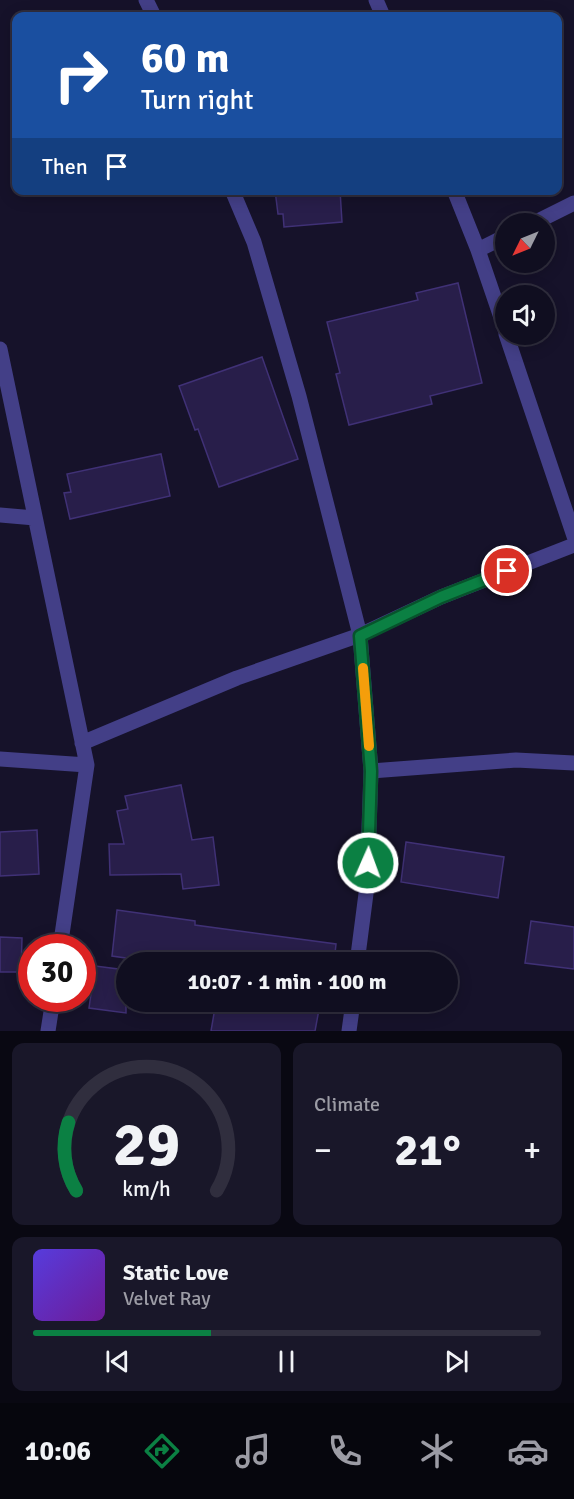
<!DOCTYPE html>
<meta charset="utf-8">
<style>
:root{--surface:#100e20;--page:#191729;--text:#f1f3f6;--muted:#9c9ca5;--line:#302e3e;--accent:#0b8043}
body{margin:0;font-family:Signika,sans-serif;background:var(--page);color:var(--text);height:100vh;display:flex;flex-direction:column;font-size:22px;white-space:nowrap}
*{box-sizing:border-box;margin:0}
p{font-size:20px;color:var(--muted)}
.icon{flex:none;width:33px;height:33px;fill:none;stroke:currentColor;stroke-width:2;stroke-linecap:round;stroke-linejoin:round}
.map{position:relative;height:1031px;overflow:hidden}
.details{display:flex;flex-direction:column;gap:12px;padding:12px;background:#090812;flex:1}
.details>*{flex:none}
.top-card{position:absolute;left:12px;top:12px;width:550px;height:183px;border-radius:12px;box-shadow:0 3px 15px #0003,0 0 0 2px var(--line);background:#1a4fa0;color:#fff;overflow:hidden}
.needle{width:39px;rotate:227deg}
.controls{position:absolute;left:495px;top:213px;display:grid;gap:12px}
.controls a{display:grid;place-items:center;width:60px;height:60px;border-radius:50%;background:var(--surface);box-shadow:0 3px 15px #0003,0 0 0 2px var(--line);font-size:30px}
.speed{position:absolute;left:18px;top:934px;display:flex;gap:12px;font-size:30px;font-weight:700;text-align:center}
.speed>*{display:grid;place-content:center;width:78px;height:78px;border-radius:50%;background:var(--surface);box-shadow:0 3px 15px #0003,0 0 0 2px var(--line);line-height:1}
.speed .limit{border:9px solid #d22;background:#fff;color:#111}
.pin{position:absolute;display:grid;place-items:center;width:51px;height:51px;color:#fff;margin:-26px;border:3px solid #fff;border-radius:50%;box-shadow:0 2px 6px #0007}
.me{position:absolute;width:66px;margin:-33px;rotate:2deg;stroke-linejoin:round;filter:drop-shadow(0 0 4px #0008)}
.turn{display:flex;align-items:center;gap:21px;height:126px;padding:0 30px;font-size:27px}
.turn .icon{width:78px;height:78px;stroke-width:2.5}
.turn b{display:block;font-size:42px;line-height:51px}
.then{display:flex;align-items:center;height:57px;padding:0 30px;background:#0003;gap:12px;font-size:22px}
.big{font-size:45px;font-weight:700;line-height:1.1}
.details .widget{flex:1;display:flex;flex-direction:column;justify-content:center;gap:9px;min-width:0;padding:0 21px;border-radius:12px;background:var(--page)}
.details .dial{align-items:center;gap:0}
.dial svg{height:156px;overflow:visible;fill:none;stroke:var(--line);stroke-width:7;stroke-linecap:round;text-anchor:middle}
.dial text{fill:var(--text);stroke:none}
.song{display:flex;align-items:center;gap:18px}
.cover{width:72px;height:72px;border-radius:9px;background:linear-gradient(135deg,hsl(250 70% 55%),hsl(280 70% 35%))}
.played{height:6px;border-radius:3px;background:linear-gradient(90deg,var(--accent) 35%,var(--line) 35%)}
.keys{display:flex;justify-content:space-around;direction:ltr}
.heat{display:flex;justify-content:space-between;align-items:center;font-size:33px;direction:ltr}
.details .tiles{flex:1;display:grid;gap:12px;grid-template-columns:1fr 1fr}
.widget:last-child{grid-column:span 2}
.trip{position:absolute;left:116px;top:952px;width:342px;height:60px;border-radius:30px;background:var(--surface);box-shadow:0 3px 15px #0003,0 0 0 2px var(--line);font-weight:700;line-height:60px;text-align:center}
.menu{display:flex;height:96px;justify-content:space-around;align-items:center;background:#06060d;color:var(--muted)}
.menu .icon{width:42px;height:42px}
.menu .active{color:var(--accent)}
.menu b{font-size:27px;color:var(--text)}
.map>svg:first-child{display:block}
.building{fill:#281e4a;stroke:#403176;stroke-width:1.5}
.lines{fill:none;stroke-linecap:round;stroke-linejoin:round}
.minor{stroke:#433f87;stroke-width:15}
.route-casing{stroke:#07532c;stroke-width:15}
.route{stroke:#0b8043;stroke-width:10}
.slow{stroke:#f59e0b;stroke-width:10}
</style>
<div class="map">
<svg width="574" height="1031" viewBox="0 0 574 1031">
<rect width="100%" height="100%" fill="#16122a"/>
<!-- building -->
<path class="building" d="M 275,190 L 340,190 L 342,222 L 284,227 L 283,214 L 278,214 Z
M 458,283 L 482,383 L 430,396 L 432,404 L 349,425 L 336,374 L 340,373 L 327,322 L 418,300 L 416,293 Z
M 262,357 L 298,459 L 219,487 L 198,429 L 195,430 L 179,386 Z
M 161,454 L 170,496 L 70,519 L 64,493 L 71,492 L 67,474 Z
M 181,785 L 192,840 L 213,837 L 219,885 L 183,889 L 181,874 L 110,875 L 109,844 L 124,844 L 117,811 L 128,809 L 125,796 Z
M 37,830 L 39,874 L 0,876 L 0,832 Z
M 406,842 L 504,857 L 498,898 L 401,882 Z
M 117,910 L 195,921 L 195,925 L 336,944 L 334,963 L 161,963 L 112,956 Z
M 531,921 L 574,927 L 574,969 L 525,963 Z
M 0,937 L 22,938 L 21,972 L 0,972 Z
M 95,966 L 126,970 L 126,1013 L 89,1008 Z
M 216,1002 L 311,1002 L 320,1004 L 315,1031 L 211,1031 Z"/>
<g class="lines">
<!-- minor -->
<path class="minor" d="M 146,0 L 154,16
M 376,0 L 383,16
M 232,190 L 254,242 L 299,396 L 360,635 L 371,771 L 367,886 L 357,963
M 454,190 L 478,250 L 506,332
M 532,224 L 574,203
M 478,250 L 506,236
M 506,334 L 574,536
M 0,349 L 87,765 L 60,948
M 0,515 L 35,518
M 82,743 L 237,678 L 360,635 L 441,597 L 574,545
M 0,759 L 87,765
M 371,771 L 516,760 L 574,763
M 48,1031 L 53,999
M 349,1031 L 353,1002"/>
</g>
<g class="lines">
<defs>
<path id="route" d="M 368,863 L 371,771 L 360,636 L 441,597 L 507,571"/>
</defs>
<!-- route casing -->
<use href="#route" class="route-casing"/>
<!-- route -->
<use href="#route" class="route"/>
<!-- slow -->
<path class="slow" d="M 363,668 L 369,746"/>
</g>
</svg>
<div class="controls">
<a><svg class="needle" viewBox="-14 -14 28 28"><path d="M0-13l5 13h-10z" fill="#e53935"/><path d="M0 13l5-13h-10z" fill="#9c9ca5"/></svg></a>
<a><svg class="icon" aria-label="sound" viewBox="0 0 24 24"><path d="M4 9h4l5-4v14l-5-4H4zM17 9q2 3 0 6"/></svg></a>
</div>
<div class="speed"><div class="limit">30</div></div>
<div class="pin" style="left:507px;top:571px;background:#d93025"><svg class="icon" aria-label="arrive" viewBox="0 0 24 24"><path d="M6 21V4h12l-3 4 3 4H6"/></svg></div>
<svg class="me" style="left:368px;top:863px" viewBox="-20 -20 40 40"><circle r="17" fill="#0b8043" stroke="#fff" stroke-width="3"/><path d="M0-11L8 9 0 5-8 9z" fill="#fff"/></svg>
<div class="trip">10:07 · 1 min · 100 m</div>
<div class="top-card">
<div class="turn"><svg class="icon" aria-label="right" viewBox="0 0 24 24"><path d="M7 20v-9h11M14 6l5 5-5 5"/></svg><div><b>60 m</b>Turn right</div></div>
<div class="then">Then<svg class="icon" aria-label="arrive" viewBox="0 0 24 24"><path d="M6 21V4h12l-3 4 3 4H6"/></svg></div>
</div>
</div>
<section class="details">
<div class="tiles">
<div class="widget dial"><svg viewBox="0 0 100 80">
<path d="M14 69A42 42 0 1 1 86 69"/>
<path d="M14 69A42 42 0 0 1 10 34" stroke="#0b8043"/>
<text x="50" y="56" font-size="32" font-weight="700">29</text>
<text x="50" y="72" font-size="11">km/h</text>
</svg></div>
<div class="widget"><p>Climate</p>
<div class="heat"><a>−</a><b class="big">21°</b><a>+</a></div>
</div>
<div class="widget">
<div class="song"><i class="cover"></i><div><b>Static Love</b><p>Velvet Ray</p></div></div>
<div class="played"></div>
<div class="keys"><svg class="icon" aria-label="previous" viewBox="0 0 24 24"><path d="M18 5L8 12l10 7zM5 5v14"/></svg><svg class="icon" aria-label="pause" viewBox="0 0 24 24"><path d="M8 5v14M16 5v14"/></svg><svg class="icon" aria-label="next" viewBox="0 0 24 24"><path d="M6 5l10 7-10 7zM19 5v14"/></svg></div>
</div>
</div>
</section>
<nav class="menu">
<b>10:06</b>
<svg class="icon active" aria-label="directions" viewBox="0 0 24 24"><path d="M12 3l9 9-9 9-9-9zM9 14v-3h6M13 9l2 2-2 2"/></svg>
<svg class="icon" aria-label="music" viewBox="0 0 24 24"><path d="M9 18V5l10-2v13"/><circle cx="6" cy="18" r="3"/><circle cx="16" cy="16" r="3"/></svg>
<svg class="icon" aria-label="phone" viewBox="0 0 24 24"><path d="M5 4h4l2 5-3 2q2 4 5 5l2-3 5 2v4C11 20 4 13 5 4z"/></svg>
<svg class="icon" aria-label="climate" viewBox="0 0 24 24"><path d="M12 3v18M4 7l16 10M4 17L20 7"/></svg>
<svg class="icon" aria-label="car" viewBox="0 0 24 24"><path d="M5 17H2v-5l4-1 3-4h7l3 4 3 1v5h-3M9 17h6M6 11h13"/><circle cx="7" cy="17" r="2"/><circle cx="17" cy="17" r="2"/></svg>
</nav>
